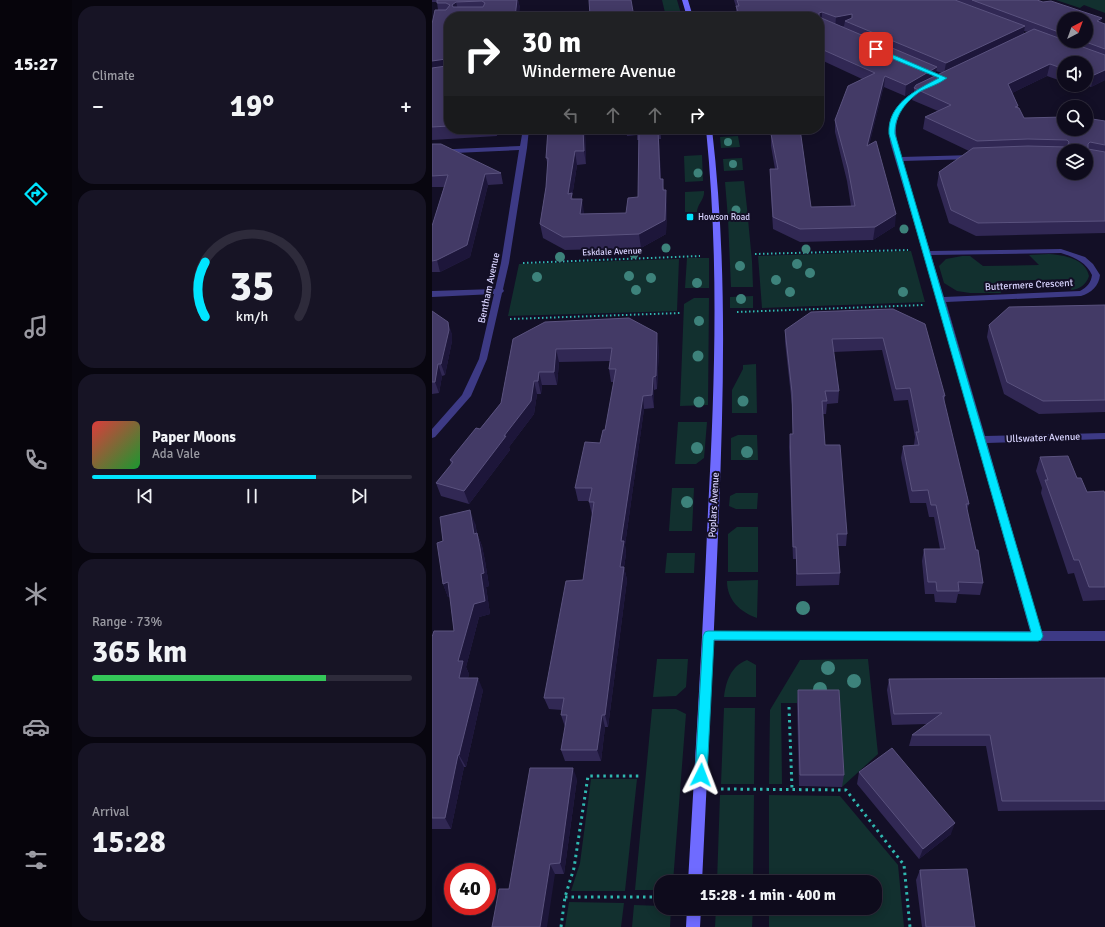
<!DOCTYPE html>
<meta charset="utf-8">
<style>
:root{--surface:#0e0b1c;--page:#171425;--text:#f1f3f6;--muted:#9b9ba3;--line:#2e2b3b;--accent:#00e5ff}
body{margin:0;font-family:Signika,sans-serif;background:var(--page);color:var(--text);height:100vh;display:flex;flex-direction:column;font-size:15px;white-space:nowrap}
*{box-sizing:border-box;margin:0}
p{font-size:13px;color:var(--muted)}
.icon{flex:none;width:22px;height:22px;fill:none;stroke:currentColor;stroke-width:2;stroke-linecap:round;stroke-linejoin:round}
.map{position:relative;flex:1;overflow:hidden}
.panel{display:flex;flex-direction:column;gap:6px;padding:6px;background:#08060f;width:360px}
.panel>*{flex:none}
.top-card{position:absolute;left:12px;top:12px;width:380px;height:122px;border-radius:16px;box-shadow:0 2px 10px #0003,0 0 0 1px var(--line);background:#202124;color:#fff;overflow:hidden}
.needle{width:26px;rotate:41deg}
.fabs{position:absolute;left:625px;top:12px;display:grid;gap:8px}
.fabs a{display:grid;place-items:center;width:36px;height:36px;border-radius:50%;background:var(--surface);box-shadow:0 2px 10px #0003,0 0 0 1px var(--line);font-size:20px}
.speed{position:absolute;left:12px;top:863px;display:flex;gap:8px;font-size:20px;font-weight:700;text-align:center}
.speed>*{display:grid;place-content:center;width:52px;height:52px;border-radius:50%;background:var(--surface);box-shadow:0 2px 10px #0003,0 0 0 1px var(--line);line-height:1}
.speed .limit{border:6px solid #d22;background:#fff;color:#111}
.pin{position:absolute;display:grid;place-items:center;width:34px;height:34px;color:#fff;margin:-17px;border-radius:8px;box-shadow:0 2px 6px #0006}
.me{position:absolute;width:44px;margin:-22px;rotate:3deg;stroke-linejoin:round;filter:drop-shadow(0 0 3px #0008)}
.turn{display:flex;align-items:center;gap:14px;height:84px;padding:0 12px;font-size:18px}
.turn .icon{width:52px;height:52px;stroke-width:2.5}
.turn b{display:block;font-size:28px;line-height:34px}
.lanes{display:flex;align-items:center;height:38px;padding:0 12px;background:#0003;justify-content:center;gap:20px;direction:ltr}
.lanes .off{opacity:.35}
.big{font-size:30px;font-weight:700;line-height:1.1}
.panel .card{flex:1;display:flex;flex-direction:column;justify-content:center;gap:6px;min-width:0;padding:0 14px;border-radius:16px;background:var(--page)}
.panel .dial{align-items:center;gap:0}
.dial svg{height:104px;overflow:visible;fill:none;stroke:var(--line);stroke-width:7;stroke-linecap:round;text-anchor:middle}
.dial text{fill:var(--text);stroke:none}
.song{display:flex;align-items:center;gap:12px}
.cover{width:48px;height:48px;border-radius:6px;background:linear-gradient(135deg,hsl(0 70% 55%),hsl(130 70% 35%))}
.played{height:4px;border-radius:2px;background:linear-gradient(90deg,var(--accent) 70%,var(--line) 70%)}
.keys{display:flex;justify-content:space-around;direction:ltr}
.heat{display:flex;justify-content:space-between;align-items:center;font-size:22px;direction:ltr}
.charge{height:6px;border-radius:3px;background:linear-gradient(90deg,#34c759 73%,var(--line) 0)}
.trip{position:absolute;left:222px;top:875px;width:228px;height:40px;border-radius:16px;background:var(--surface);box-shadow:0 2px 10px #0003,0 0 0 1px var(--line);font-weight:700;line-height:40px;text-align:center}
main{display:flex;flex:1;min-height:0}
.tab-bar{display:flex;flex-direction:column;width:72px;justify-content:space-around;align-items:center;background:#06040b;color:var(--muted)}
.tab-bar .icon{width:28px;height:28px}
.tab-bar .on{color:var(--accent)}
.tab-bar b{font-size:18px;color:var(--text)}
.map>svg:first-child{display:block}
.green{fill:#12302f}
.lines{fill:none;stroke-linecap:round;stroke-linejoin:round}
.path-far1{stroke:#2fb8b0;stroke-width:2;stroke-dasharray:1.5 2.5;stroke-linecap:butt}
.path{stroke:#2fb8b0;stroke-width:3;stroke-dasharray:2.5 4;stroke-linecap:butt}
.street{fill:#3d3a85;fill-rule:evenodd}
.secondary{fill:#6f6bff;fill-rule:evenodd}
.tree{fill:#3d827b}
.wall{fill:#312854;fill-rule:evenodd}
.shaded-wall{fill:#1d163a}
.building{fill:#433a66;stroke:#5a527e;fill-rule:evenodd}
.route{fill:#00e5ff;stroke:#0095a6}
.poi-dot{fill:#00e5ff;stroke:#130f26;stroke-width:1.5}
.labels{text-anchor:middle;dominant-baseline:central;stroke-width:4;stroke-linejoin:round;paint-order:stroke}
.far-poi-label{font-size:9px;fill:#d9d4ff;stroke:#130f26;text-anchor:start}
.far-street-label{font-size:9px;fill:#d9d4ff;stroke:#130f26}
.street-label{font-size:10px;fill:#d9d4ff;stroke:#130f26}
</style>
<main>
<nav class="tab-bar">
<b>15:27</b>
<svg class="icon on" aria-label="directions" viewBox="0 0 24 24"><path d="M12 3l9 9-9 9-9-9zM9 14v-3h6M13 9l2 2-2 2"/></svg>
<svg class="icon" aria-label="music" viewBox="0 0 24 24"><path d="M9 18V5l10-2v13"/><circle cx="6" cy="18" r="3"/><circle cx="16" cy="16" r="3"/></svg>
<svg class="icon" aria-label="phone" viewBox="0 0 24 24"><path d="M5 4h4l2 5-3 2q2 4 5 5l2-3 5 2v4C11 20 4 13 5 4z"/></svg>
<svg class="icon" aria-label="climate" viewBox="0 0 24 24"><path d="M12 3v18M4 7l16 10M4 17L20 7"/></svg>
<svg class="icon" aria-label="car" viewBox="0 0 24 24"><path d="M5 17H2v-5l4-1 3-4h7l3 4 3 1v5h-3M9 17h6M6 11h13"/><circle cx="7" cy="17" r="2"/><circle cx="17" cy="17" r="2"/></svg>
<svg class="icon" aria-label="filters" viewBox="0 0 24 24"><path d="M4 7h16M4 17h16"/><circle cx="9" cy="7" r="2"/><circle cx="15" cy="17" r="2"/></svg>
</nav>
<section class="panel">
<div class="card"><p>Climate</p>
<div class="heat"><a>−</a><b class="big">19°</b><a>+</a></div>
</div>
<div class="card dial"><svg viewBox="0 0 100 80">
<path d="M14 69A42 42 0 1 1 86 69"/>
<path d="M14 69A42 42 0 0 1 14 27" stroke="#00e5ff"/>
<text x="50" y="56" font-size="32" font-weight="700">35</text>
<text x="50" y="72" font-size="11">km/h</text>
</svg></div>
<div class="card">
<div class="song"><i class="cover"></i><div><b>Paper Moons</b><p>Ada Vale</p></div></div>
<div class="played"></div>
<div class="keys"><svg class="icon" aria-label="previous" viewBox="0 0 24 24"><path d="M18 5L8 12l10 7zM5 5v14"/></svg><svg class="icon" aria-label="pause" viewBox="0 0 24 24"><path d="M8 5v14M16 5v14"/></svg><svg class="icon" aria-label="next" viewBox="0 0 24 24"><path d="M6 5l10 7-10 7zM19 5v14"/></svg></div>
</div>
<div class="card"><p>Range · 73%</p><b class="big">365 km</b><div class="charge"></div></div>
<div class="card"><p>Arrival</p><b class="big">15:28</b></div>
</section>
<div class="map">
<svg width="673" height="927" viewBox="0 0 673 927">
<rect width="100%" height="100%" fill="#130f26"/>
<!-- green -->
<path class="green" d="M 230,0 L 245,0 L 250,17 L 234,17 Z
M 624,0 L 673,0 L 673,13 L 652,5 L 648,8 Z
M 306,136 L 308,147 L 289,148 L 288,137 Z
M 270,155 L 271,181 L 253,182 L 252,156 Z
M 310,158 L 311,170 L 292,171 L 291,159 Z
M 312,181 L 316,217 L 296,218 L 293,182 Z
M 272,191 C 273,199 265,204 265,212 L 253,212 L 253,192 Z
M 296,219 L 316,219 L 320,261 L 321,287 L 299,287 Z
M 479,251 L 493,302 L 330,308 L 326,256 Z
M 617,254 C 632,255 654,259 657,276 C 654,285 648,289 639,290 L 642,279 L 566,281 L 569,293 L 538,293 L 525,291 L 512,283 L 507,266 L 514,259 L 530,256 L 538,256 L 551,266 L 607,265 L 597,255 Z
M 255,258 L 277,258 L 277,288 L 253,288 Z
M 247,259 L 245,311 L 76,316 L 87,264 Z
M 321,296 L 321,308 L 298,308 L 298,297 Z
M 262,298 L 277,298 L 276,405 L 248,406 L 252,304 Z
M 324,364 L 325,413 L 300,413 L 300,390 L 311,369 L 311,365 Z
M 246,422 L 275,422 L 272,458 L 264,464 L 243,464 Z
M 306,435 L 325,435 L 326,460 L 299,460 L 299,438 Z
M 240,488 L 262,488 L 260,531 L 237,531 Z
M 304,493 L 326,493 L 325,509 L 304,509 L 297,506 L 298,496 Z
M 305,527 L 326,527 L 326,572 L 296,572 L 296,534 Z
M 235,553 L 263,553 L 262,573 L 233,573 Z
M 326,580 L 325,618 C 308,612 295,600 295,581 Z
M 225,659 L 256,659 L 254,687 L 244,696 L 221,697 Z
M 436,659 L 446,754 L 410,787 L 405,703 L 349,703 L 350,784 L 337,784 L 338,710 L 368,660 Z
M 315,660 L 324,665 L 324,697 L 292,697 C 294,681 299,666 315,660 Z
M 292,708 L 323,708 L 322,784 L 289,784 Z
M 220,709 L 244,709 L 254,714 L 241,882 L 229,882 L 229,890 L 203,890 Z
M 159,779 L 205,779 L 193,891 L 139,891 L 148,863 Z
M 288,795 L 322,795 L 321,882 L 285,882 Z
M 337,795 L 408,796 L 466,865 L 472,927 L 337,927 L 337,908 L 443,908 L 443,882 L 337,882 Z
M 137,902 L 192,903 L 189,927 L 133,927 Z
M 202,905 L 229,906 L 229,908 L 239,908 L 238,927 L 200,927 Z
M 284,908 L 321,908 L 320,927 L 283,927 Z"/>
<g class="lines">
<!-- path-far1 -->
<path class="path-far1" d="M 323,254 L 476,250
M 91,263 L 268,256
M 305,312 L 492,305
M 78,319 L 249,313"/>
<!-- path -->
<path class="path" d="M 357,707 L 360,789
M 289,789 L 414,790 L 472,865 L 478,927
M 133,897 L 229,897
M 129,927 L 133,897 L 142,868 L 156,776 L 209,776"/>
<!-- street -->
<path class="street" d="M 490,87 L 495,88 C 491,92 484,95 479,99 C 460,115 462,135 469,157 L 541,155 L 544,157 L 541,159 L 470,161 L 498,251 L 629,249 L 653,257 L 661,264 L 668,275 C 667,286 659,293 649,296 L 514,302 L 553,436 L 673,433 L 673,439 L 555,443 L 609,631 L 673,631 L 673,641 L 276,641 L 272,640 L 270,636 L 272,632 L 276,631 L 598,631 L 505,300 L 458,142 C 455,114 466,100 490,87 ZM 629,253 C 642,257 654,262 660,275 C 659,283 655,287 648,291 L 512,297 L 499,255 Z
M 91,129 L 97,129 L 95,148 L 77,263 L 71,289 L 72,291 L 70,293 L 55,359 L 39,396 L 3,437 L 0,438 L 0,429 L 30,395 L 47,359 L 62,294 L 0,297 L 0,291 L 63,289 L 69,263 L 87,150 L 0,154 L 0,150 L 88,146 Z"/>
<!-- secondary -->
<path class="secondary" d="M 250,0 L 256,0 L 261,17 L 255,17 Z
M 274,129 L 280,129 C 295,259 292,381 287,511 C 282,635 276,758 270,882 L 256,882 C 263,758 271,635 276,511 C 283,381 287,259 274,129 Z
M 255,908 L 269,908 L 268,927 L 254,927 Z"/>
</g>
<!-- trees -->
<g class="tree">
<circle cx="296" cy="142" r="4"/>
<circle cx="301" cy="164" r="4"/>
<circle cx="266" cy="173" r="4.5"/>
<circle cx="304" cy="210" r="4.5"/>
<circle cx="472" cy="229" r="4.5"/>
<circle cx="234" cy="248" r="4.5"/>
<circle cx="374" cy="249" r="4.5"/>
<circle cx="202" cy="254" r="4.5"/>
<circle cx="128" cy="257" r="5"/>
<circle cx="365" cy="264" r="5"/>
<circle cx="308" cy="266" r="5"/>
<circle cx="378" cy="273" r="5"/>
<circle cx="197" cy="276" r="5"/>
<circle cx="105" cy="277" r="5"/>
<circle cx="219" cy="278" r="5"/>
<circle cx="344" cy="280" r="5"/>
<circle cx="265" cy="283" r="5"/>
<circle cx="204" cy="290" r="5"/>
<circle cx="358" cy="292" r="5"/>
<circle cx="471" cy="292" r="5"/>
<circle cx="309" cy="299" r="5"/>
<circle cx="267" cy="321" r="5"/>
<circle cx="266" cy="356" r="5.5"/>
<circle cx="311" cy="401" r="5.5"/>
<circle cx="267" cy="402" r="5.5"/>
<circle cx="265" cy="448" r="6"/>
<circle cx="315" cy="452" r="6"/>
<circle cx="255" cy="502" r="6"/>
<circle cx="371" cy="608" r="7"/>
<circle cx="396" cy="668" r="7"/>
<circle cx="422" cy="681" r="7"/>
<circle cx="388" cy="689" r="7"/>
</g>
<!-- wall -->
<path class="wall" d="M 0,0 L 86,0 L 88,8 L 17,17 L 17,129 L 66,129 L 65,136 L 0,140 L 0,24 L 6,10 L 5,2 L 0,2 Z
M 302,0 L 605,0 L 673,24 L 673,80 L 659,87 L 654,85 L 654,63 L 632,63 L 632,82 L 615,76 L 580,93 L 586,106 L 586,107 L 592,118 L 673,121 L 673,233 L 544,236 L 517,223 L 505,185 L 507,172 L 537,151 L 491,129 L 493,117 L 506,111 L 480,100 L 482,91 L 473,96 L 452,87 L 451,89 L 437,145 L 463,226 L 441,240 L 368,242 L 341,229 L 338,181 L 338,169 L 343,169 L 339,146 L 339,134 L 340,134 L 339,129 L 368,129 L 379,207 L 419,206 L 415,181 L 403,132 L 403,120 L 430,79 L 387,59 L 387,17 L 304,17 L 304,7 ZM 632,19 L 654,41 L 632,41 ZM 592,31 L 596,32 L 592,34 ZM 504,71 L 510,73 L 504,76 Z
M 116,129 L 228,129 L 229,139 L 227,139 L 229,179 L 232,190 L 235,204 L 234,234 L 209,248 L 133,250 L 111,238 L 108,224 L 114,187 L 116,166 L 114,158 ZM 194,129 L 195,136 L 205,135 L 205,140 L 207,140 L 206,197 L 194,213 L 152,214 L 152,212 L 141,199 L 140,197 L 145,165 L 154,164 L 153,132 Z
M 0,144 L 69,173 L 71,184 L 56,185 L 38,257 L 8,272 L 0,272 L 0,226 L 12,187 L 0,187 Z
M 673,305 L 673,412 L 607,414 L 572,394 L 555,337 L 557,325 Z
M 461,309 L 513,396 L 512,403 L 537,504 L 535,510 L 551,583 L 548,595 L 526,594 L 524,603 L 503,602 L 502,594 L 493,594 L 490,561 L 492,549 L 508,549 L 502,517 L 497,517 L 494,503 L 478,503 L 469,458 L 471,446 L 482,445 L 483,437 L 476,400 L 462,401 L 450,350 L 401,352 L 407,391 L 406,403 L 395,404 L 394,414 L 391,414 L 393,445 L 415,534 L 414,546 L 406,546 L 408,573 L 407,585 L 364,586 L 364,559 L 361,559 L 357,447 L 358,434 L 361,434 L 360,405 L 353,342 L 353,330 Z
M 0,311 L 20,334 L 20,341 L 13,375 L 10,376 L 7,393 L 0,394 Z
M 81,339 L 227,347 L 225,389 L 222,390 L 222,408 L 212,409 L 193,545 L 194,554 L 192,567 L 195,580 L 176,727 L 173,727 L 169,761 L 133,761 L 129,750 L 133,727 L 129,715 L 130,710 L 117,709 L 112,698 L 151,580 L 160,515 L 157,502 L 158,501 L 146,501 L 143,488 L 168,443 L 173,430 L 182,382 L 179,382 L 177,369 L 178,361 L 127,362 L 125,385 L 110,385 L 109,394 L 105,394 L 102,414 L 77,447 L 78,450 L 37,504 L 9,496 L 4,483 L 19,465 L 18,460 L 48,429 L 69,403 Z
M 608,457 L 645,478 L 655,492 L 673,494 L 673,600 L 651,601 L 642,573 L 636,574 L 609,493 L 610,488 L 604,471 Z
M 43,523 L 45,533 L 50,546 L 53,561 L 57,586 L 54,587 L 58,614 L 47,617 L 34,667 L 37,674 L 36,678 L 51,690 L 34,767 L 32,767 L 19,829 L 0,829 L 0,637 L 22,631 L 18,596 L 16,597 L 11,584 L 11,541 Z
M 673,678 L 673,810 L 566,811 L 554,746 L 477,746 L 480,735 L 495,724 L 460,725 L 455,690 L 457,679 Z
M 366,690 L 412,775 L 410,787 L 367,786 L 365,703 Z
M 427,772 L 519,834 L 487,859 L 425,784 Z
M 145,779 L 132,874 L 123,874 L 77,889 Z
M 488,870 L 543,927 L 490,927 L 484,880 Z"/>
<!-- shaded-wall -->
<path class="shaded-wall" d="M 85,0 L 86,0 L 88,8 L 87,17 L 83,17 Z
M 24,2 L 27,14 L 20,5 Z
M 390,12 L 390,23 L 387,23 L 387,13 Z
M 420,14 L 419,24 L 413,21 L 412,26 L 403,28 L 404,17 Z
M 670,18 L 667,30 L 665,21 Z
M 593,26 L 591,37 L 512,74 L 514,63 Z
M 14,59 L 17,72 L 0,74 L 0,61 Z
M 618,64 L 615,76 L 574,96 L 576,84 Z
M 505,67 L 503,78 L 482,88 L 482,91 L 473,96 L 474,85 Z
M 673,70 L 673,80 L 659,87 L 662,75 Z
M 453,76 L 452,87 L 451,89 L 434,158 L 435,146 L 452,78 Z
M 63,129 L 66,129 L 65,136 Z
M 151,129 L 153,129 L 153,132 L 154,164 L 152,151 Z
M 226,129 L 227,139 L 229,193 L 228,179 Z
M 143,151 L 145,165 L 140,197 L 142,207 L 136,194 Z
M 53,174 L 56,185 L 38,257 L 8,272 L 5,260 Z
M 234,190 L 235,204 L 234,234 L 209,248 L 207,234 Z
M 150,199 L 152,212 L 151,228 L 148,214 Z
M 464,214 L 463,226 L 441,240 L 443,227 Z
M 16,322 L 20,334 L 20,341 L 13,375 L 9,364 Z
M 225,333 L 227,347 L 225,389 L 224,376 Z
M 124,349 L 127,362 L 125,385 L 122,372 Z
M 6,364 L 10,376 L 7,393 L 3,382 Z
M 107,372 L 110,385 L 109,394 L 106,381 Z
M 221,377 L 222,390 L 222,408 L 220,395 Z
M 102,381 L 105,394 L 102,414 L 77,447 L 78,450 L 37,504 L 32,491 L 72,436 Z
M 211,396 L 212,409 L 193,545 L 194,554 L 192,567 L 195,580 L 176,727 L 173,715 L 188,567 L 189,541 Z
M 38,510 L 43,523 L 47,547 L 42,534 Z
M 45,533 L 50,546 L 53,561 L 57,586 L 54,587 L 58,614 L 47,617 L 34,667 L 37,674 L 33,690 L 27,678 L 26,661 L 49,574 Z
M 16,582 L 22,595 L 16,597 L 11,584 Z
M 46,678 L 51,690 L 34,767 L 27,755 Z
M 170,715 L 173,727 L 169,761 L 165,750 Z
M 26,755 L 32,767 L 19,829 L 13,818 Z
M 141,768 L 145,779 L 132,874 L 128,863 Z
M 523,823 L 519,834 L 487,859 L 491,849 Z
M 118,864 L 123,874 L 115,927 L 108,927 Z"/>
<!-- building -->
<path class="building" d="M 5,0 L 85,0 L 83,17 L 17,17 L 17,126 L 0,127 L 0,68 L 14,66 L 15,65 L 14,59 L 0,61 L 0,24 L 3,10 L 14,10 L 18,5 L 14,3 L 5,3 ZM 50,1 L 53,3 L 51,7 L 21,7 L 20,5 L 24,2 Z
M 157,0 L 199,0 L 202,17 L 137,17 L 158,16 Z
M 305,0 L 523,0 L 593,26 L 514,63 L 413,21 L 420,18 L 420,14 L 404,17 L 390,12 L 387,13 L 387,17 L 308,17 L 304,6 L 307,6 Z
M 540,0 L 605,0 L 611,2 L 619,1 L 670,18 L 665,21 L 673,24 L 673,49 L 651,41 L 654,41 L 654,19 L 632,19 L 632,34 Z
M 387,17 L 505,67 L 474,85 L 453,76 L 452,78 L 435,146 L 444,141 L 464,214 L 443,227 L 368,229 L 341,217 L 338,169 L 346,169 L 339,134 L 342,134 L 341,129 L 368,129 L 379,207 L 423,206 L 416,168 L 403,120 L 416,86 L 443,73 L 387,48 Z
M 602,29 L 632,40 L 632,41 L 634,41 L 673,55 L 673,70 L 662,75 L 654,72 L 654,63 L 632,63 L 632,69 L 618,64 L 576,84 L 586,106 L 583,107 L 587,108 L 592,118 L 632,117 L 632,129 L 654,129 L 654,118 L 673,121 L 673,145 L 658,142 L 656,144 L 656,149 L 673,152 L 673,221 L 546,223 L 519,210 L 507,172 L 541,148 L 596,146 L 635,147 L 637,142 L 635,140 L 596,139 L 545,141 L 493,117 L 519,105 L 482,88 L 484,85 ZM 632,151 L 654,151 L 654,173 L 632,173 Z
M 116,129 L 151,129 L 152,151 L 143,151 L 136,194 L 140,193 L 139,199 L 150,199 L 148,214 L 194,213 L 196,198 L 206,197 L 207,129 L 226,129 L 228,179 L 231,179 L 231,190 L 234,190 L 233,220 L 207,234 L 131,237 L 108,224 L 114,187 L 116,158 L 114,158 Z
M 0,144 L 9,144 L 69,173 L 53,174 L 35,245 L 5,260 L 0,261 L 0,226 L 16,175 L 0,176 Z
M 673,305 L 673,400 L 611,401 L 575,382 L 557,325 L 577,307 Z
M 461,309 L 493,324 L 513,396 L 511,396 L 537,504 L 534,504 L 544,550 L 546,550 L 551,583 L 526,582 L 527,591 L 505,591 L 504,582 L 496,582 L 492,549 L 513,549 L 504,505 L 499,505 L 496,490 L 480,491 L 471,446 L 487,445 L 484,432 L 487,432 L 478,388 L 464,389 L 451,338 L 400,339 L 407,391 L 393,391 L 395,401 L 390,401 L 393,445 L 408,445 L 415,534 L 405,534 L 408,573 L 365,574 L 364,547 L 361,547 L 358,434 L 361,434 L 360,392 L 353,330 L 379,312 Z
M 0,311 L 16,322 L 17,330 L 9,364 L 6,364 L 3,382 L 0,382 Z
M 197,318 L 225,333 L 224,376 L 221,377 L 220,395 L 211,396 L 189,541 L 192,541 L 188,567 L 192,567 L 173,715 L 170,715 L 165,750 L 129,750 L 135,715 L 129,715 L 132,698 L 112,698 L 134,581 L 151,580 L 162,502 L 157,502 L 160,488 L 143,488 L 153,442 L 168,443 L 171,430 L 173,430 L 184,369 L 177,369 L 180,348 L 124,349 L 122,372 L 107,372 L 106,381 L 102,381 L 99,401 L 72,436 L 74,436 L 32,491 L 4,483 L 21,462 L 18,460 L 44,428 L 48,429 L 69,403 L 81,339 L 113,322 Z
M 636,456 L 645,478 L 649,478 L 655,492 L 672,491 L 673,494 L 673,587 L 657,587 L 647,560 L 642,560 L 613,480 L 616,480 L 608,457 Z
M 38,510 L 42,534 L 45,533 L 48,548 L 52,573 L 49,574 L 53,601 L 42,604 L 26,661 L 31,661 L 27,678 L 46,678 L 27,755 L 26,755 L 13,818 L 0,818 L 0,637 L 2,631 L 22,631 L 16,582 L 11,584 L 8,563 L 5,543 L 11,541 L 8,517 Z
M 673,678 L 673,801 L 570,801 L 558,735 L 480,735 L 510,713 L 462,714 L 457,679 Z
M 366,690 L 407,690 L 412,775 L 368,775 Z
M 460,748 L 523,823 L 491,849 L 427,772 Z
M 98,768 L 141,768 L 128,863 L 118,864 L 108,927 L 60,927 L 67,889 L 77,889 Z
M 535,869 L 543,927 L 494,927 L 488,870 Z"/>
<!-- route -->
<path class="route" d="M 442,48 L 445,48 L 515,78 C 507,84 497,87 489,91 C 474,101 462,116 463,134 L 611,636 L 609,640 L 606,641 L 282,640 L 275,775 L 273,779 L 269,780 L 265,779 L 263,775 L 271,636 L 273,632 L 276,631 L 599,632 L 457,134 C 455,104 484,90 507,78 L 442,51 Z"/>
<!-- markers -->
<rect class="poi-dot" x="254" y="213" width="8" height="8" rx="2"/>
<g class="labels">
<!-- far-poi labels -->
<g class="far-poi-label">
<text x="266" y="217">Howson Road</text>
</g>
<!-- far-street labels -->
<g class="far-street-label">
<text transform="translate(180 252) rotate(-2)">Eskdale Avenue</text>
</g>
<!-- street labels -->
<g class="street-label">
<text transform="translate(597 285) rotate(-3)">Buttermere Crescent</text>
<text transform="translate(57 288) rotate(-78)">Bentham Avenue</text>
<text transform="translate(611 438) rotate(-2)">Ullswater Avenue</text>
<text transform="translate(282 505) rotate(-87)">Poplars Avenue</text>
</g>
</g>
</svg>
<div class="fabs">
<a><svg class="needle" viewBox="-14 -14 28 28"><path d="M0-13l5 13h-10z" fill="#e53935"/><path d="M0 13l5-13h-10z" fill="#9b9ba3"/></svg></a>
<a><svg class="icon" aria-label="sound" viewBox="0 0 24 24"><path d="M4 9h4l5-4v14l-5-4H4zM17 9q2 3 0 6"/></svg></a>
<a><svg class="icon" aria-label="search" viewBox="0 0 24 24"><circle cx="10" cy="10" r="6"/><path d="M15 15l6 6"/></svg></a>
<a><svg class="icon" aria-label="layers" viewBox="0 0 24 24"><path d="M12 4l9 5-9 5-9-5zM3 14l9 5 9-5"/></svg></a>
</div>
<div class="speed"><div class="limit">40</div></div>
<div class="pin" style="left:444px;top:49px;background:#d93025"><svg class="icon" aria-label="arrive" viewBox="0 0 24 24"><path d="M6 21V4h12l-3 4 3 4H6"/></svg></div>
<svg class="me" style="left:269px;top:775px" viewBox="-20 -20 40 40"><path d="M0-17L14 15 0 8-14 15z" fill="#00e5ff" stroke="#fff" stroke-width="4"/></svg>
<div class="trip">15:28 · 1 min · 400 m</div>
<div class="top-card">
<div class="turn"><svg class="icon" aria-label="right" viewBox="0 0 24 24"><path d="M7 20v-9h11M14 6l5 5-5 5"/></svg><div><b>30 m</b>Windermere Avenue</div></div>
<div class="lanes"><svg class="icon off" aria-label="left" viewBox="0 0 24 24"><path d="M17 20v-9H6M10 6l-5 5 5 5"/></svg><svg class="icon off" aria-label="ahead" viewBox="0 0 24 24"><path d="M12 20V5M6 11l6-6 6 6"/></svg><svg class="icon off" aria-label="ahead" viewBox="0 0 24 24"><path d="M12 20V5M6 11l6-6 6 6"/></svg><svg class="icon" aria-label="right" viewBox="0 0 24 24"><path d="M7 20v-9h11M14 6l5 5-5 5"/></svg></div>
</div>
</div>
</main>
